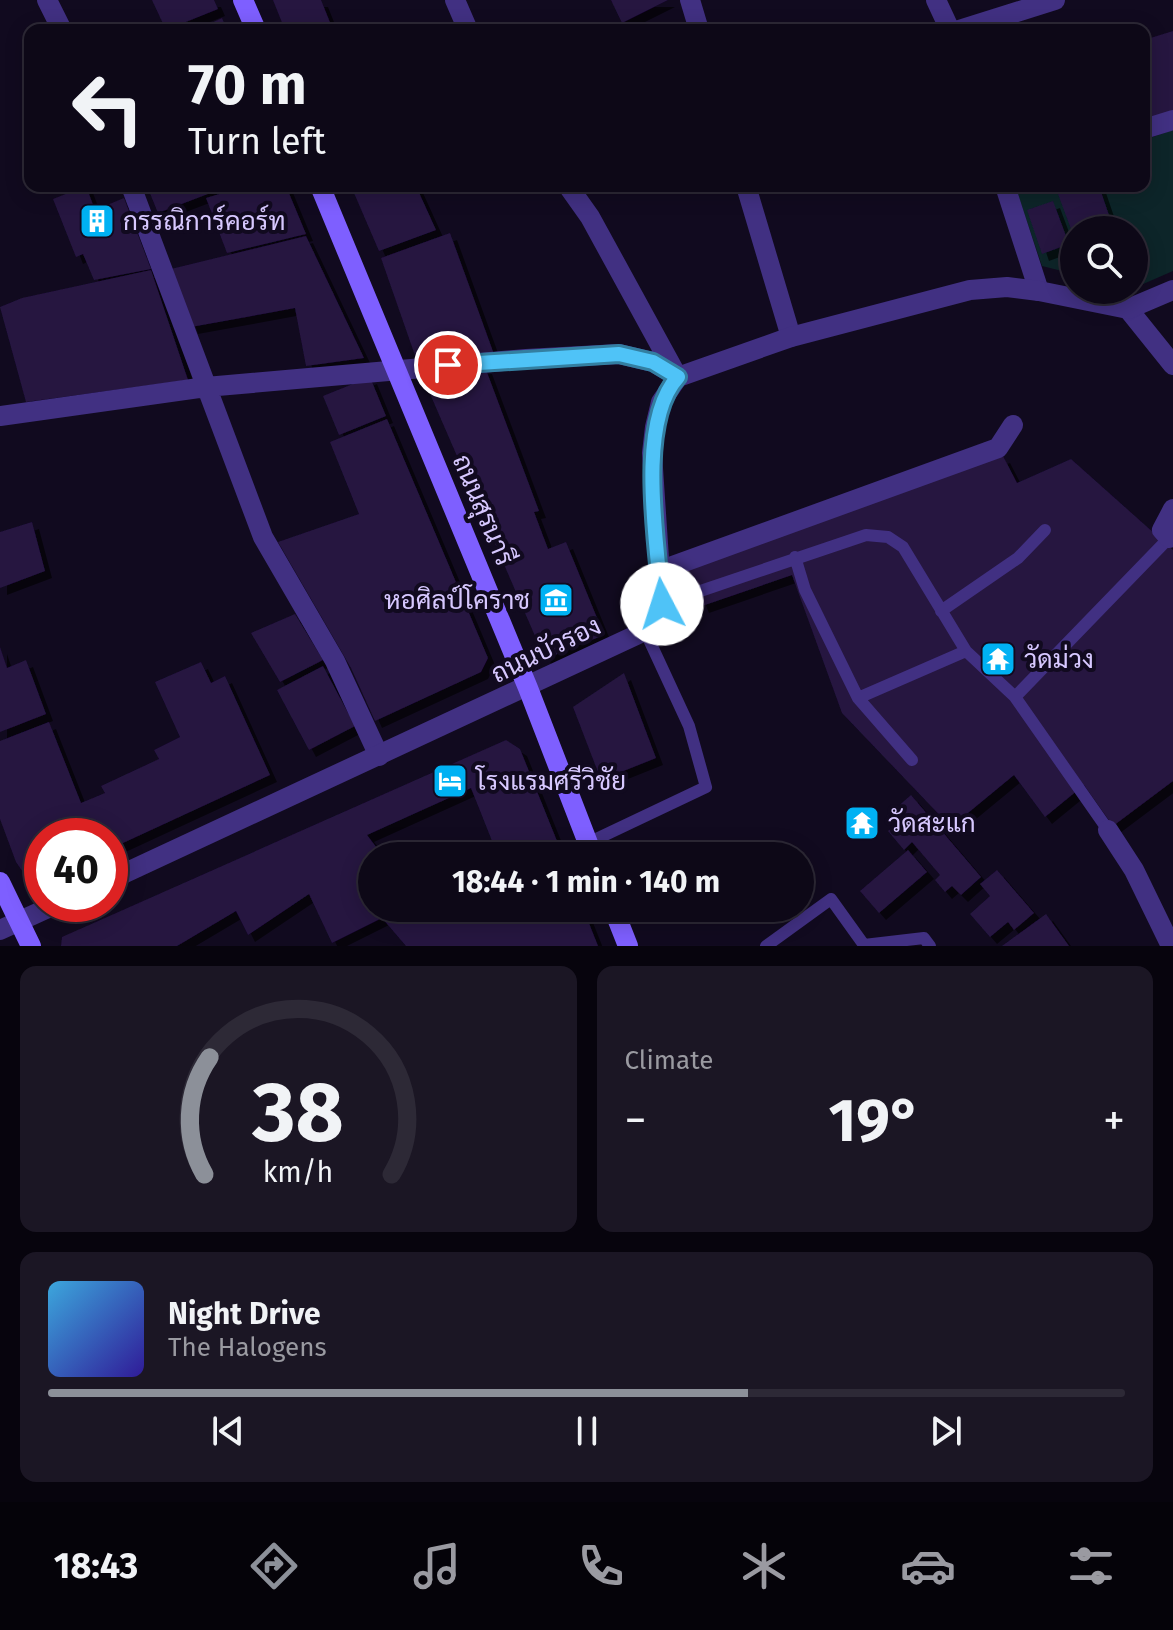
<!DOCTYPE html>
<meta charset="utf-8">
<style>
:root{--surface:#0d0817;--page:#1b1624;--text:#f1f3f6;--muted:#9a9aa1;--line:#2d2936;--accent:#8c9099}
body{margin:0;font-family:"Fira Sans",Sarabun,sans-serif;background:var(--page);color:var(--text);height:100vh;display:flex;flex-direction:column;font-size:30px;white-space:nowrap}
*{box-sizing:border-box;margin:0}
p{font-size:26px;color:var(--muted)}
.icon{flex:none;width:44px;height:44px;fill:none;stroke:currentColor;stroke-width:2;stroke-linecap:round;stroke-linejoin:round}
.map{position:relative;height:946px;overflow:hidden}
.side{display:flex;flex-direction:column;gap:20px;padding:20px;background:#07040d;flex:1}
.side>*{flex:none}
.top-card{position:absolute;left:24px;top:24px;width:1126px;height:168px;border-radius:16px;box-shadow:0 4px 20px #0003,0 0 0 2px var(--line);background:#0d0817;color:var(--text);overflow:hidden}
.tools{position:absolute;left:1060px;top:216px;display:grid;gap:16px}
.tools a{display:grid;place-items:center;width:88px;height:88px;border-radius:50%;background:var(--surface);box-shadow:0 4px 20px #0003,0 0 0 2px var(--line);font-size:40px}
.speed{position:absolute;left:24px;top:818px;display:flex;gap:16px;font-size:40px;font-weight:700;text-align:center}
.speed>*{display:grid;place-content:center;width:104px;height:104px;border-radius:50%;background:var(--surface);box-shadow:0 4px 20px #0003,0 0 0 2px var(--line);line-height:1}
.speed .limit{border:12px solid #d22;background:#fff;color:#111}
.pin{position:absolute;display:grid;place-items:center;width:68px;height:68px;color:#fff;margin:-34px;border:4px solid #fff;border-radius:50%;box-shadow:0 2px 8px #0007}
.me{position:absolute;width:88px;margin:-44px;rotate:355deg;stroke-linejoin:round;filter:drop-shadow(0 0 6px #0008)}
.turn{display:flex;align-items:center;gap:28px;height:168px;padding:0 32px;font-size:36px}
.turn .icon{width:104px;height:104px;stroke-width:2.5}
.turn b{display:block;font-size:56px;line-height:68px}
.big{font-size:60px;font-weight:700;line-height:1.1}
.side .widget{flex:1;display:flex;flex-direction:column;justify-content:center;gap:12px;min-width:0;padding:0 28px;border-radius:16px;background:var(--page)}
.side .dial{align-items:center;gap:0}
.dial svg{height:208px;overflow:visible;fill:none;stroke:var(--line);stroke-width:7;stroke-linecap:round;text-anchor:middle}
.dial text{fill:var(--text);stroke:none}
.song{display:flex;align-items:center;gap:24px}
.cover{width:96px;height:96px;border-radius:12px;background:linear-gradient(135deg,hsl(200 70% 55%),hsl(250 70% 35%))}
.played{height:8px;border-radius:4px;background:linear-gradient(90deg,var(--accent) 65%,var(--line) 65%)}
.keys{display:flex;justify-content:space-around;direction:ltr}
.heat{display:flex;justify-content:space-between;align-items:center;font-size:44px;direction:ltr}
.side .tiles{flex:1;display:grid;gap:20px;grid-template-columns:1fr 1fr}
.widget:last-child{grid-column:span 2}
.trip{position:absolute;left:358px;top:842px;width:456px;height:80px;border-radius:40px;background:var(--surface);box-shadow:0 4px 20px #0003,0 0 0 2px var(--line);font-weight:700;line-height:80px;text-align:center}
.dock{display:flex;height:128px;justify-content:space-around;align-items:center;background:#050309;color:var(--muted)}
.dock .icon{width:56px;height:56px}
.dock .on{color:var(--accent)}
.dock b{font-size:36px;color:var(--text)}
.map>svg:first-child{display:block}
.green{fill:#0d2529}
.building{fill:#251441;filter:url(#shadow)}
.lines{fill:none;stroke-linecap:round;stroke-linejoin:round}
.service{stroke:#413082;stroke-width:12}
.minor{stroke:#413082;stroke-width:20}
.tertiary{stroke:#413082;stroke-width:20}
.secondary{stroke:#7e5fff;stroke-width:20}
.route-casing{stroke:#337fa1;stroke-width:20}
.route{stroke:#4fc3f7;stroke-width:14}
.labels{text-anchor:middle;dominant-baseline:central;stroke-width:8;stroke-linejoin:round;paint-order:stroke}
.poi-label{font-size:26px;fill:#d7c8ff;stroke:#110a1f;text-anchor:start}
.street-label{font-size:26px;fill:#d7c8ff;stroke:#110a1f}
</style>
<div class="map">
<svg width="1173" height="946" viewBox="0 0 1173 946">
<defs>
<filter id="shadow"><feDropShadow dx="7" dy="7" stdDeviation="0" flood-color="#0009"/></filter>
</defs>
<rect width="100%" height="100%" fill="#110a1f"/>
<!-- green -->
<path class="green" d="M 1173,130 L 1173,271 L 1134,288 L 1134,230 L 1074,230 L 1074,274 L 1042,266 L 1015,186 L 1144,186 L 1144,140 Z"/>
<!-- building -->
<path class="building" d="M 152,0 L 214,0 L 218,9 L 166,30 Z
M 273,0 L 321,0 L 333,30 L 285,30 Z
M 611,0 L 668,0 L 622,23 Z
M 222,18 L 227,30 L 197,30 Z
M 1173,31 L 1173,114 L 1144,123 L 1144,40 Z
M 86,186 L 95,210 L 124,198 L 151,269 L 94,280 L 83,254 L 76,257 L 53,199 Z
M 147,186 L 210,186 L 213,192 L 158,213 Z
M 215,186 L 235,186 L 235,187 L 217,192 Z
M 246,186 L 286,186 L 306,234 L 227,253 L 206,198 Z
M 351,186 L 416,186 L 436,230 L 379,251 Z
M 1055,186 L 1099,186 L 1114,230 L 1074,230 L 1074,237 Z
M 1053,201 L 1069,244 L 1042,254 L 1027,210 Z
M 450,233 L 495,357 L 418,364 L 381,258 Z
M 306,236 L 364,358 L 306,366 L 295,308 L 191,327 L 171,269 Z
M 151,270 L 188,380 L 26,402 L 0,307 L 22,298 Z
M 485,367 L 539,511 L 534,512 L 548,549 L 566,542 L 604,635 L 545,659 L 421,373 Z
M 370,377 L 386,416 L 339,435 L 323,396 Z
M 387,419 L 488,658 L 481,672 L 375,721 L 351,668 L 278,542 L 359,514 L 330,442 Z
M 1003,456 L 1017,483 L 1071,459 L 1173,550 L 1173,781 L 1113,826 L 1084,785 L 1045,817 L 1014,775 L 951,827 L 842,713 L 792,575 L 702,606 L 687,568 Z
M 32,522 L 45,571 L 0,588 L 0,532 Z
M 295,614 L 323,660 L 280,682 L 251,633 Z
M 0,647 L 7,668 L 26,660 L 46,714 L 0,732 Z
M 201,662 L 211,683 L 225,676 L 270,775 L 110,849 L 110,836 L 42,836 L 42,881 L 29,881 L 16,862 L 0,819 L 0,741 L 49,722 L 81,803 L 105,793 L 101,786 L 159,759 L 154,750 L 180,737 L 155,682 Z
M 323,666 L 355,726 L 309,750 L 277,690 Z
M 624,673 L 656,758 L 601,780 L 573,707 Z
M 506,740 L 520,749 L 563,856 L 498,856 L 471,788 L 367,835 L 383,856 L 372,856 L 372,908 L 422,908 L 434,924 L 471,908 L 583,908 L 598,946 L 406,946 L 382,918 L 332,943 L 309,894 L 248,935 L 236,911 L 177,946 L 61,946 L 62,937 Z
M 911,795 L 981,877 L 961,895 L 952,886 L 945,892 L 935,880 L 940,875 L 912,842 L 904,850 L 888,831 L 895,825 L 887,816 Z
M 908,850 L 927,872 L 879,913 L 860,891 Z
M 997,870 L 1034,913 L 1014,930 L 1008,922 L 990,937 L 970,914 L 990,896 L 980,884 Z
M 1046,914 L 1069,946 L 1002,946 Z"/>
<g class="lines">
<!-- service -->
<path class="service" d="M 795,557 L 805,590 L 858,698 L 912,760
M 662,604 L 866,535 L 888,537 L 903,547 L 966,651 L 1015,697
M 941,611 L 1018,558 L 1045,530
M 858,698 L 966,651
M 1108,830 L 1015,697 L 1169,538
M 588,843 L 706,787 L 689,726 L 645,631
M 766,946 L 831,899 L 864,945 L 924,938 L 930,946"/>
<!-- minor -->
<path class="minor" d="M 47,0 L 62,30
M 455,0 L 468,30
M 690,0 L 699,30
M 936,0 L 950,30
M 959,30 L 1055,0
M 1144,129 L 1173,120
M 131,186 L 263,537 L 335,661 L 379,756
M 568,186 L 590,217 L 676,374
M 746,186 L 791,337
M 1005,186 L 1039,291
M 1128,309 L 1173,365
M 0,416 L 206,387 L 526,359 L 619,354 L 653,362 L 678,377
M 1169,538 L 1162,530 L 1173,509
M 659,571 L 998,448 L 1013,425
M 1108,830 L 1134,870 L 1171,946"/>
<!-- tertiary -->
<path class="tertiary" d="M 110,880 L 645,631 L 662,604 L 652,453 L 655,427 L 661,402 L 678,377 L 791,337 L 970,290 L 1007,287 L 1039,291 L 1128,309 L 1173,290
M 0,930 L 57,904"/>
<!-- secondary -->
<path class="secondary" d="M 243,0 L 256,30
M 320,186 L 528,688 L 593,856
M 0,882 L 31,946
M 613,908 L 628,946"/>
</g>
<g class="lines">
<defs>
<path id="route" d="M 448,365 L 619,354 L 653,362 L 678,377 C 636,422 657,544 662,604"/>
</defs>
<!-- route casing -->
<use href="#route" class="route-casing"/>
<!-- route -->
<use href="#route" class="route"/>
</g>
<!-- icons -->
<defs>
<symbol id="building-square" viewBox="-11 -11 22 22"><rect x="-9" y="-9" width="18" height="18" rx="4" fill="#00b1f3" stroke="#110a1f"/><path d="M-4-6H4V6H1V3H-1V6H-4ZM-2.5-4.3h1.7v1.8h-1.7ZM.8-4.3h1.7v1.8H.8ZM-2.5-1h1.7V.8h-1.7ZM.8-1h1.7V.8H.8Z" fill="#fff"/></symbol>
<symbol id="museum-square" viewBox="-11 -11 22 22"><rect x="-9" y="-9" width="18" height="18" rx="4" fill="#00b1f3" stroke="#110a1f"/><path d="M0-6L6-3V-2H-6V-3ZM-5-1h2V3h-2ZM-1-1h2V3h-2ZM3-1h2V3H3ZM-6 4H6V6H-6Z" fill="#fff"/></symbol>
<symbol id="temple-square" viewBox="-11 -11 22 22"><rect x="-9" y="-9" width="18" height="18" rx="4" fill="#00b1f3" stroke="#110a1f"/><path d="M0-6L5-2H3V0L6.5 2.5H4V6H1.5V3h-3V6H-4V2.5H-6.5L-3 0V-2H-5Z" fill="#fff"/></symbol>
<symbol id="hotel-square" viewBox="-11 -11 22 22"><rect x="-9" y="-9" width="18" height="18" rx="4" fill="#00b1f3" stroke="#110a1f"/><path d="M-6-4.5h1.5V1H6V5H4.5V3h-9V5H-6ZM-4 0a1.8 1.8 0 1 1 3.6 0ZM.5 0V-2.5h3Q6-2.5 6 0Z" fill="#fff"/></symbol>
</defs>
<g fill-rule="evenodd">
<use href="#building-square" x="77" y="201" width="40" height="40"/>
<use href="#museum-square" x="536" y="580" width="40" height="40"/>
<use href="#temple-square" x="978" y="639" width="40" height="40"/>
<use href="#hotel-square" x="430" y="761" width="40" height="40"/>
<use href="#temple-square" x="842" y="803" width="40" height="40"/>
</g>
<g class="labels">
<!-- poi labels -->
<g class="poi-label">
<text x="123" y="221">กรรณิการ์คอร์ท</text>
<text x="530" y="600" text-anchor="end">หอศิลป์โคราช</text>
<text x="1024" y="659">วัดม่วง</text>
<text x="476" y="781">โรงแรมศรีวิชัย</text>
<text x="888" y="823">วัดสะแก</text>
</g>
<!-- street labels -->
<g class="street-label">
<text transform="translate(483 510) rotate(67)">ถนนสุรนารี</text>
<text transform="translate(546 650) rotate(-26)">ถนนบัวรอง</text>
</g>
</g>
</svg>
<div class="tools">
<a><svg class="icon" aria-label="search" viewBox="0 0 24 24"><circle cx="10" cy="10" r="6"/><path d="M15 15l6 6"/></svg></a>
</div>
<div class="speed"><div class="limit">40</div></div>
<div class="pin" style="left:448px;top:365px;background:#d93025"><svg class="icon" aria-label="arrive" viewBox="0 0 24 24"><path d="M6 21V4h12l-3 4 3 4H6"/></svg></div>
<svg class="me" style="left:662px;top:604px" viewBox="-20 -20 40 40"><circle r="19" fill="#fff"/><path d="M0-13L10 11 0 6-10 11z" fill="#4fc3f7"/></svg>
<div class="trip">18:44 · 1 min · 140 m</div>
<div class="top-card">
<div class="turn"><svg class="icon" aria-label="left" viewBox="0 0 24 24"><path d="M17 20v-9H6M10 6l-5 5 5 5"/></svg><div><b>70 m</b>Turn left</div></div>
</div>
</div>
<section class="side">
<div class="tiles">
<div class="widget dial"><svg viewBox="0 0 100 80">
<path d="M14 69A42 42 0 1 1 86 69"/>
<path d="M14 69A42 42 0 0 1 16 24" stroke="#8c9099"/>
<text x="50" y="56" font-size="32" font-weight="700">38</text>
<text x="50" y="72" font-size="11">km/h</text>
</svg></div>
<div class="widget"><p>Climate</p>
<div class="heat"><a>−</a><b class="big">19°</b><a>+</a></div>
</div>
<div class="widget">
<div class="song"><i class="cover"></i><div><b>Night Drive</b><p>The Halogens</p></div></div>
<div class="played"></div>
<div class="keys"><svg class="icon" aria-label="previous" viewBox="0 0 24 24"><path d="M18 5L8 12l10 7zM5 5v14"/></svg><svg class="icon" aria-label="pause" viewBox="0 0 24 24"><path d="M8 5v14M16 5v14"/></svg><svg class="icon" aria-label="next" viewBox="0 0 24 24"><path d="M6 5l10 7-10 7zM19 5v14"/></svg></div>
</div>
</div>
</section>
<nav class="dock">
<b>18:43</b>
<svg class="icon on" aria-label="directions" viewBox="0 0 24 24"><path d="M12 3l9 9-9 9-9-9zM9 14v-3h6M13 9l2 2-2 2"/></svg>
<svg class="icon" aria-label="music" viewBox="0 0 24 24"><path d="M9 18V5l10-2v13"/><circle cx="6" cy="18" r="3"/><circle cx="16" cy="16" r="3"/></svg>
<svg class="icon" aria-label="phone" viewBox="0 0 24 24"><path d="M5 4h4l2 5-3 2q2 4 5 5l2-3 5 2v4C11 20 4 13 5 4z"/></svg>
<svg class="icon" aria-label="climate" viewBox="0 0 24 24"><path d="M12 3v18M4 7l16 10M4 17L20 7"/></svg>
<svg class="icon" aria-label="car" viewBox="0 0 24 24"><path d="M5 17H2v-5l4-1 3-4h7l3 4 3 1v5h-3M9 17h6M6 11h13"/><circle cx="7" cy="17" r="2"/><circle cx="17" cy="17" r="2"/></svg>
<svg class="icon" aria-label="filters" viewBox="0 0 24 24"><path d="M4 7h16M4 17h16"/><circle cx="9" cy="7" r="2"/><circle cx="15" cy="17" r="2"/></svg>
</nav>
